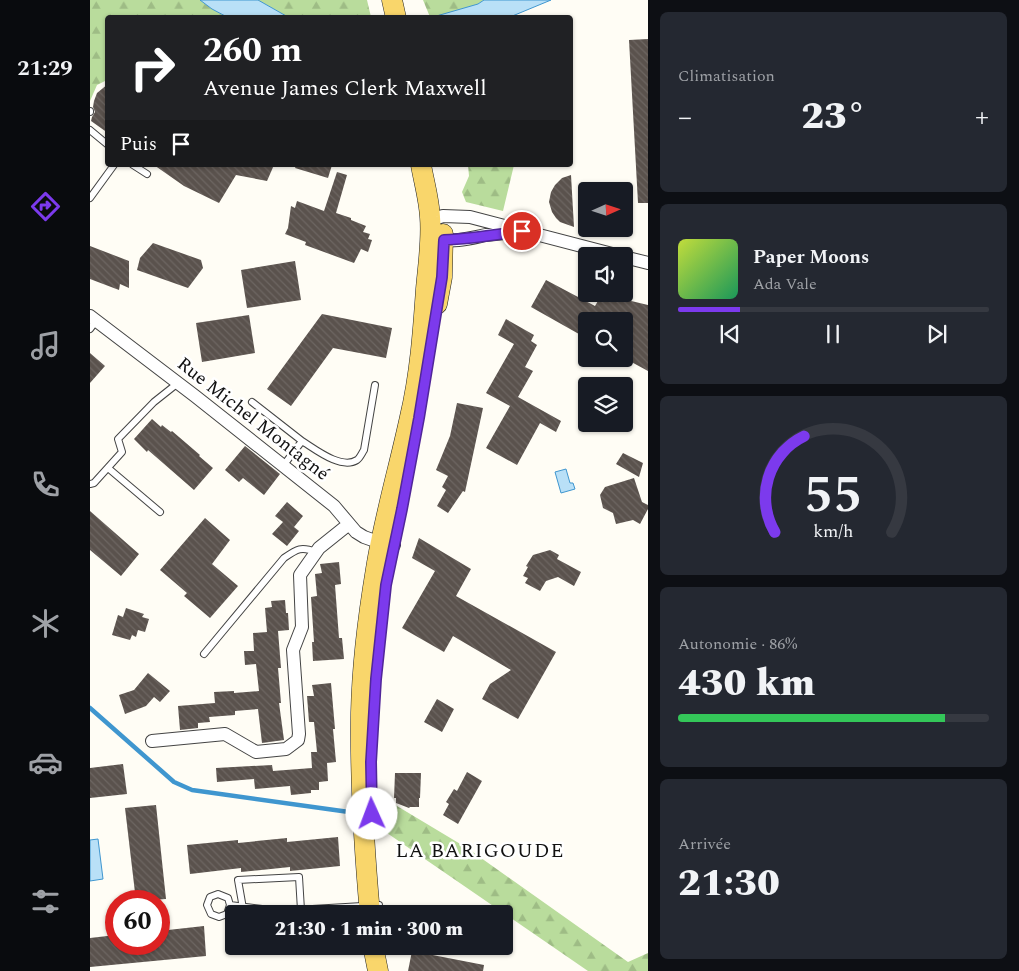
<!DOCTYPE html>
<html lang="fr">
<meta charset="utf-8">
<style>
:root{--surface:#171b24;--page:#242831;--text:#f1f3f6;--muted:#9ea1a6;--line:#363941;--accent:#7c3aed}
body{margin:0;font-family:Spectral,serif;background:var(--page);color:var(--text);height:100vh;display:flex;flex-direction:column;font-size:19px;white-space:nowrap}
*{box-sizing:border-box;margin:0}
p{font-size:16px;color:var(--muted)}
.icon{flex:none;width:28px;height:28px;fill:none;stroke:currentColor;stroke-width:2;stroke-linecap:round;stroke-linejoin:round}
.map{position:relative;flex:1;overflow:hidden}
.details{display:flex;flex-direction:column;gap:12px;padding:12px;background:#0d0f14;width:371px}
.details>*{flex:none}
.guide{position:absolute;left:15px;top:15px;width:468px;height:152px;border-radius:5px;box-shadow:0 1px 4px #0004;background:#202124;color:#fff;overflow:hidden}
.needle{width:32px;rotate:87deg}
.controls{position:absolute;left:488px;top:182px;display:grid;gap:10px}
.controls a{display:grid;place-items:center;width:55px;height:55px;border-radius:5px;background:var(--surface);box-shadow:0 1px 4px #0004;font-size:25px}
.speed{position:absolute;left:15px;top:890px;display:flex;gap:10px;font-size:25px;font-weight:700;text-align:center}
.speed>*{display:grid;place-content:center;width:65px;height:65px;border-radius:50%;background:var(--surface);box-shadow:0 1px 4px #0004;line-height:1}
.speed .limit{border:8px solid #d22;background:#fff;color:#111}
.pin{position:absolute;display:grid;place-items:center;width:42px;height:42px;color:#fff;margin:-21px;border:2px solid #fff;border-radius:50%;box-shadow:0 1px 5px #0007}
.me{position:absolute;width:55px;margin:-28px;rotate:358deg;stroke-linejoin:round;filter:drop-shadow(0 0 4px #0008)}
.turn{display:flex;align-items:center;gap:18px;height:105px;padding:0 15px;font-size:22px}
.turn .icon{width:65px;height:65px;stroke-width:2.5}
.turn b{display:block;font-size:35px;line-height:42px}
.then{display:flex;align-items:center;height:48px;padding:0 15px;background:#0003;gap:10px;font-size:19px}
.big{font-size:38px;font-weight:800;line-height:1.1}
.details .card{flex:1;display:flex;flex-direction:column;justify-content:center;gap:8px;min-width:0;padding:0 18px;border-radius:8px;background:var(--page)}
.details .dial{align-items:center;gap:0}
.dial svg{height:130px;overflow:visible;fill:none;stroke:var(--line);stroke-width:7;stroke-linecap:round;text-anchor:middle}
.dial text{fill:var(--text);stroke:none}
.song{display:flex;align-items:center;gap:15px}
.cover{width:60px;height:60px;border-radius:8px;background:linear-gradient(135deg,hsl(70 70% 55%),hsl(150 70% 35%))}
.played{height:5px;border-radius:2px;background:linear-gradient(90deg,var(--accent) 20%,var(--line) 20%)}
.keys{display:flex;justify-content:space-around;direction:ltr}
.heat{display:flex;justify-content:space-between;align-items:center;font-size:28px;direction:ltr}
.charge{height:8px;border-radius:4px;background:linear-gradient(90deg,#34c759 86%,var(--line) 0)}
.trip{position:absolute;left:135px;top:905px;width:288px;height:50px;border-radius:5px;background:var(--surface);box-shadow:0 1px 4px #0004;font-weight:800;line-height:50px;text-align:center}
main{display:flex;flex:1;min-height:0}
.dock{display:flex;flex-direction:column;width:90px;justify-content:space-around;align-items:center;background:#090b0e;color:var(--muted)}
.dock .icon{width:35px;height:35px}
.dock .on{color:var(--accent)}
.dock b{font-size:22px;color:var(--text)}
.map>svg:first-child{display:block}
.forest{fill:url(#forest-firs)}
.water{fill:#b9e0f7;stroke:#3f96cf}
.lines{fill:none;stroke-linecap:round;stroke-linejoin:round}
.stream{stroke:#3f96cf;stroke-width:4.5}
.building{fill:url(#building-back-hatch)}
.service-casing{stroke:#444;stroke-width:8}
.minor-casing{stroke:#444;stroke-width:14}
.primary-casing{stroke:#222;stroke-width:21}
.service{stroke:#fff;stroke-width:6}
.minor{stroke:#fff;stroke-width:12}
.primary{stroke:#f9d66b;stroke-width:20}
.route-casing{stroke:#51269a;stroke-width:12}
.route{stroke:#7c3aed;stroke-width:9}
.labels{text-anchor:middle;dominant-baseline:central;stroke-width:5;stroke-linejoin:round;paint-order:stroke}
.street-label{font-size:19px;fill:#111;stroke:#fff}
.neighbourhood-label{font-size:20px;letter-spacing:1px;fill:#111;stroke:#fff}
</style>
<main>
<nav class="dock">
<b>21:29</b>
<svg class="icon on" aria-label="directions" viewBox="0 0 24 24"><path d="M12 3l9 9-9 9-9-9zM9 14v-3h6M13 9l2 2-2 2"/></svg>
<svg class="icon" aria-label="music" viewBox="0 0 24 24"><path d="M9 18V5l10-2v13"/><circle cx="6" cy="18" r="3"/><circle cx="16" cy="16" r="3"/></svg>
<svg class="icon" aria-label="phone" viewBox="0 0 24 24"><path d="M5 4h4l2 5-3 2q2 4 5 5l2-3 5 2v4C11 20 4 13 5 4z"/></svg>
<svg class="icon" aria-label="climate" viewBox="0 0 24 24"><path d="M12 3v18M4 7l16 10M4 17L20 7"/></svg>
<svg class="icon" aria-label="car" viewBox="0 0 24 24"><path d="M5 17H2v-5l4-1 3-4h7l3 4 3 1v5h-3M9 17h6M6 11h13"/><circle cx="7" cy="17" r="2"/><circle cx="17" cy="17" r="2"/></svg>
<svg class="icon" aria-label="filters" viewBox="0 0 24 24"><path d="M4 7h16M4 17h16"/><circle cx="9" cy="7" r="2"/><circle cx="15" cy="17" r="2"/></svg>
</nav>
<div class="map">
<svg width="558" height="971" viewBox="0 0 558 971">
<defs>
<pattern id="forest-firs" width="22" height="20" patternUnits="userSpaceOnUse" patternTransform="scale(1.25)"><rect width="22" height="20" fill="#b9dc9c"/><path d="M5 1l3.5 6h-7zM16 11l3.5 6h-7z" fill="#9ebc85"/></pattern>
<pattern id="building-back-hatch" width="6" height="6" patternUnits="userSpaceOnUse" patternTransform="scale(1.25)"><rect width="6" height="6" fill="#5a524d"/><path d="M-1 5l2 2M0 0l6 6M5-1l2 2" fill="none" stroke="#6d6662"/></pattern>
</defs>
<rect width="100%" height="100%" fill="#fffdf5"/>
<!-- forest -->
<path class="forest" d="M 0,0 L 110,0 L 122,9 L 137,17 L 18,18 L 17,80 L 7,85 L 0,101 Z
M 168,0 L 277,0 L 281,17 L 198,17 Z
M 333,0 L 394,0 L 388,4 L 343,18 L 340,17 Z
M 378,165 L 424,165 L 413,211 L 376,202 L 372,192 L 379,176 Z
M 297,800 L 377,848 L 538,962 L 558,953 L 558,971 L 498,971 L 297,833 Z"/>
<!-- water -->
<path class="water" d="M 110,0 L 168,0 L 198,17 L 137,17 L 122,9 Z
M 394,0 L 461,0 L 420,17 L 343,17 L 388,4 Z
M 476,469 L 480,483 L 483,483 L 485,489 L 471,493 L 465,472 Z
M 8,839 L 13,879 L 0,881 L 0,840 Z"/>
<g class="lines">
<!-- stream -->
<path class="stream" d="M 0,708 L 84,782 L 102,790 L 259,812"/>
</g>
<!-- building -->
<path class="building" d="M 558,39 L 558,203 L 548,203 L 539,40 Z
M 18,84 L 18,133 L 1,121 L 2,117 L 5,112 L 3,107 L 4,101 L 7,93 Z
M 64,165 L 184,165 L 177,181 L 146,175 L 129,203 L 94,186 Z
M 206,165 L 242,165 L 238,178 L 205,168 Z
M 247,172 L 257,175 L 246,213 L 261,218 L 261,220 L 276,226 L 273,232 L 280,234 L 278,239 L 282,240 L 278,252 L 271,249 L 264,263 L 215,245 L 216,242 L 195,234 L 198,228 L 201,206 L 205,208 L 207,201 L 234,211 Z
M 481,175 L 484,227 L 470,222 L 466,218 L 462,212 L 459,202 L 461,192 L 465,185 L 472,178 Z
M 63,243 L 111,260 L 113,268 L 98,288 L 47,270 L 50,258 Z
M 0,246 L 39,261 L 39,288 L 30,284 L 29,290 L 0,279 Z
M 205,261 L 211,300 L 157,308 L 151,270 Z
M 456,280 L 505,306 L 512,294 L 558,305 L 558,371 L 534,358 L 534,321 L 496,321 L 496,338 L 441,307 Z
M 232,314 L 302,328 L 296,358 L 243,348 L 201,406 L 177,389 Z
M 159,315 L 165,353 L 112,362 L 106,323 Z
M 416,319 L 444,335 L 441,341 L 447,345 L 435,367 L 443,371 L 428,397 L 471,421 L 466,432 L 450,423 L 427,465 L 396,448 L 420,406 L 396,393 L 424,344 L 408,335 Z
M 0,353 L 15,366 L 0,383 Z
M 367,403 L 393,408 L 375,492 L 373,491 L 358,513 L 347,506 L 356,490 L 352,487 L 358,476 L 346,470 L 360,436 Z
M 62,419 L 71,427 L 72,425 L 81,432 L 82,431 L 110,455 L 109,456 L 123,468 L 104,490 L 58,450 L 57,452 L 44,439 Z
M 155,446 L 190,474 L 174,495 L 153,478 L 149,482 L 135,470 Z
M 533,453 L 553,463 L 549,477 L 526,464 Z
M 544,478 L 552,502 L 558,505 L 558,509 L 550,524 L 543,520 L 526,524 L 523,513 L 513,508 L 510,495 L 515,487 Z
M 197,502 L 213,516 L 204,527 L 209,531 L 197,546 L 182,534 L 193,522 L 185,516 Z
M 0,511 L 49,554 L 31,576 L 0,550 Z
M 115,518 L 140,540 L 122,564 L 148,586 L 120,618 L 94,596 L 97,593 L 70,570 Z
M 329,538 L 381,569 L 366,596 L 466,652 L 428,719 L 392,699 L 400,684 L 421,670 L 363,636 L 354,652 L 312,628 L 345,571 L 322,558 Z
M 460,550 L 469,555 L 467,559 L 491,572 L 484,586 L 468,577 L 456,581 L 450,591 L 435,583 L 438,578 L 433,576 L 438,567 L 436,566 L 443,555 Z
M 249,562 L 251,584 L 245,585 L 249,638 L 252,638 L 254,659 L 223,661 L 222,642 L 224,642 L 221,597 L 227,596 L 225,574 L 232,573 L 230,564 Z
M 195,600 L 196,613 L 198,613 L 199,630 L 188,631 L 191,668 L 188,668 L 191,703 L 189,703 L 194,740 L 172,743 L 168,709 L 145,711 L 145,715 L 119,717 L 120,722 L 108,723 L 108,728 L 90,730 L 88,706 L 125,703 L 124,692 L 144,691 L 144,693 L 169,691 L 166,664 L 155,665 L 154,651 L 164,651 L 163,633 L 177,632 L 175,608 L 182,607 L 181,601 Z
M 36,608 L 54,614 L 52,617 L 59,619 L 55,632 L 48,630 L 46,637 L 42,635 L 40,640 L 22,635 L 28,615 L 33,617 Z
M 58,673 L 80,691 L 70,702 L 64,697 L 56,706 L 35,714 L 29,695 L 44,690 Z
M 241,683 L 245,729 L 243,729 L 246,762 L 237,763 L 238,781 L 229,782 L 229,790 L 221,790 L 221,793 L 201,795 L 200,786 L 165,789 L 164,779 L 127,782 L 126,768 L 182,765 L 183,771 L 222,768 L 221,752 L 227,752 L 224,722 L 219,722 L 217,696 L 224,696 L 222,685 Z
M 347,699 L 364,709 L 352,732 L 334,722 Z
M 33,764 L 37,794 L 0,798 L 0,768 Z
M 377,772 L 392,781 L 368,824 L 353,815 L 359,804 L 356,802 L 364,789 L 367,791 Z
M 305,773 L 331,773 L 330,798 L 329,798 L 329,807 L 320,807 L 319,808 L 306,803 L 306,798 L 304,798 Z
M 66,805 L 76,899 L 46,901 L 35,808 Z
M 248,837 L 250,866 L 200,871 L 200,867 L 151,872 L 151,868 L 100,874 L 97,845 L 148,840 L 148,843 L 197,838 L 197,842 Z
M 114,926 L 116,956 L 0,967 L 0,938 L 26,935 L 26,944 L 69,944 L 69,931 Z
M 322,951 L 394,965 L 393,971 L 318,971 Z"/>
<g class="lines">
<defs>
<path id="service" d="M 0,112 L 0,111
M 0,130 L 18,145
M 43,165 L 57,174
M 0,198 L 24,165
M 0,329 L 6,321
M 162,402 L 212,441
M 193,466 L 212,441 C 225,449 251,470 267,460 C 270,458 272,453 274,450 L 285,385
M 18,468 L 70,512
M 0,484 L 4,483 L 32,452 L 28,439 L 64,402 L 88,383
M 114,654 L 194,558 C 207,549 211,546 226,552
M 140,905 L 137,914 L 129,917 L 121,914 L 117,905 L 120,897 L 128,894 L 138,898 L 140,905 L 189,911 L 289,905
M 154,914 L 148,880 L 209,877 L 211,910
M 159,946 L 160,950 L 192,946"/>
<path id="minor" d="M 341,220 L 353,216 L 380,217 L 530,256
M 348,239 C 363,243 381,238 396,235 C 405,234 415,233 424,232
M 534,257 L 558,263
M 0,316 L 105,396 L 244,506 L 266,532 L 274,537 L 291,543 L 304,545
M 62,741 L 135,734 L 166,752 L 196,749 L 208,740 L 209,734 L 203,650 L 212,627 L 210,575 L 229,548 L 259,524"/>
<path id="primary" d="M 302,0 L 306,18
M 347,304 L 352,277 L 353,234
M 280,914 C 274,847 270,780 271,713 C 272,665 278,617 286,569 C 294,518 309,468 320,417 C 330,375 333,332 336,289 C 338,266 342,241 340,217 C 339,199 334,182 331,165
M 283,946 L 288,971"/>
</defs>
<!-- service casing -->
<use href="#service" class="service-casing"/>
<!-- minor casing -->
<use href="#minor" class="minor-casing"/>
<!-- primary casing -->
<use href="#primary" class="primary-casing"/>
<!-- service -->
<use href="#service" class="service"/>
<!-- minor -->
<use href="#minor" class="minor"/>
<!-- primary -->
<use href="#primary" class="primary"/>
</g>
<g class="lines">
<defs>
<path id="route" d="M 282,814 L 281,762 L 286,679 L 296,585 L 312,509 L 329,418 L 352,277 L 354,240 C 380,239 406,235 432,231"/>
</defs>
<!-- route casing -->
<use href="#route" class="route-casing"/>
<!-- route -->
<use href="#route" class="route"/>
</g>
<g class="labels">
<!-- street labels -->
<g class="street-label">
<text transform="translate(163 419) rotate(38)">Rue Michel Montagné</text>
</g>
<!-- neighbourhood labels -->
<g class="neighbourhood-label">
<text x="390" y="851">LA BARIGOUDE</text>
</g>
</g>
</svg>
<div class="controls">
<a><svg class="needle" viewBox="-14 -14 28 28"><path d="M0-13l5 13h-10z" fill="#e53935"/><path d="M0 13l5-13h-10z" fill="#9ea1a6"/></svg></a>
<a><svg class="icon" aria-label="sound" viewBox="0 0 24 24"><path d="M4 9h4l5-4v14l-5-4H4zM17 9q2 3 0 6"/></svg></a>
<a><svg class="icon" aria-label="search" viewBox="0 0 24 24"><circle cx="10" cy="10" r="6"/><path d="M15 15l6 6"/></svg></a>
<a><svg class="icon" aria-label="layers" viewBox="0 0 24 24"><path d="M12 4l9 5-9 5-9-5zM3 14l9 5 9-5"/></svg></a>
</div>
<div class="speed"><div class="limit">60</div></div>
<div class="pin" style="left:432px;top:231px;background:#d93025"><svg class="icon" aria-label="arrive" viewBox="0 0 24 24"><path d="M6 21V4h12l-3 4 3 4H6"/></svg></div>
<svg class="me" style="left:282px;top:814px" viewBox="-20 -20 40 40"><circle r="19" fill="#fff"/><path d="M0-13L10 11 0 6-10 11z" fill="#7c3aed"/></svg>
<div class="trip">21:30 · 1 min · 300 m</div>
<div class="guide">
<div class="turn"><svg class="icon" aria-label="right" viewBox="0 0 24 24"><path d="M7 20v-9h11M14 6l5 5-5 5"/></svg><div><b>260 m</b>Avenue James Clerk Maxwell</div></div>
<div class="then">Puis<svg class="icon" aria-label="arrive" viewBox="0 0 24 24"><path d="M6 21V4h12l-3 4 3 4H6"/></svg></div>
</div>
</div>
<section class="details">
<div class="card"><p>Climatisation</p>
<div class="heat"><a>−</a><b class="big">23°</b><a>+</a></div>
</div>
<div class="card">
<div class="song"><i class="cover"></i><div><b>Paper Moons</b><p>Ada Vale</p></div></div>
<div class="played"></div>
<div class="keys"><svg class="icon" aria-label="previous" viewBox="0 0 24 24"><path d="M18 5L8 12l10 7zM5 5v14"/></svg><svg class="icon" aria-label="pause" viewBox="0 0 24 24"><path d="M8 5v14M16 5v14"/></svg><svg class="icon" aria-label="next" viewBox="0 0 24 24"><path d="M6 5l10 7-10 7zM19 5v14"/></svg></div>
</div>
<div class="card dial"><svg viewBox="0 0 100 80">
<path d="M14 69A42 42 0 1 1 86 69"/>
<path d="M14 69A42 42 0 0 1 32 10" stroke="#7c3aed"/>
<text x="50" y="56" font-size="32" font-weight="700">55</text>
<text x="50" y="72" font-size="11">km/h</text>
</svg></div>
<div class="card"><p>Autonomie · 86%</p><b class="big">430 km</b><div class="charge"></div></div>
<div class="card"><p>Arrivée</p><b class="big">21:30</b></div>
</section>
</main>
